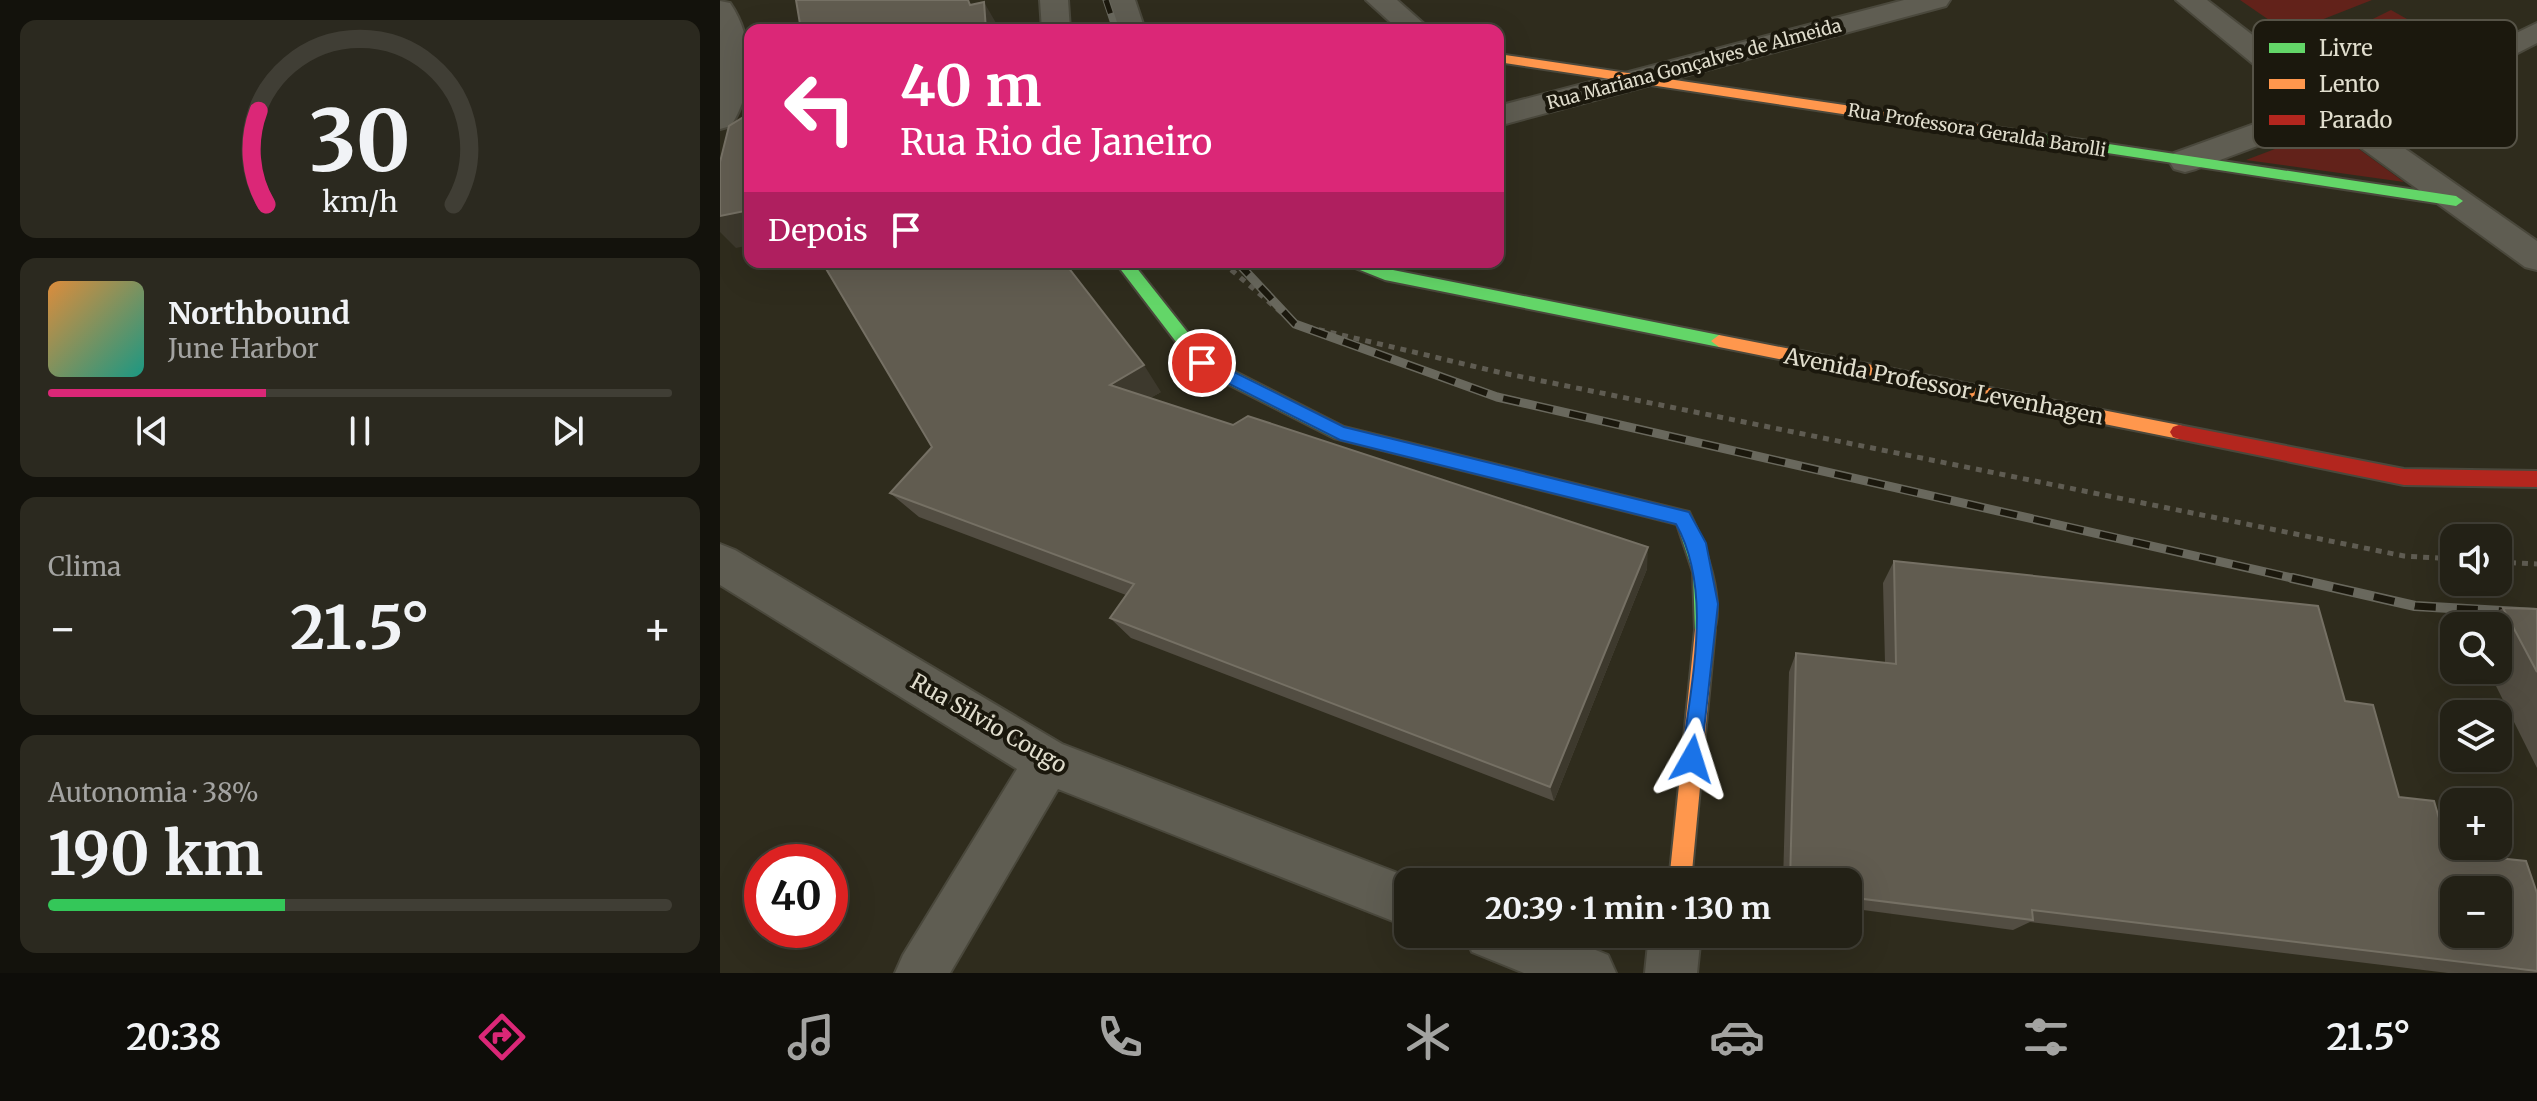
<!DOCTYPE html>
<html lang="pt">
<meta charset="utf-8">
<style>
:root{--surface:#232116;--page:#2b291f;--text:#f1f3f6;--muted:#a3a3a1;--line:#403e35;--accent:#db2777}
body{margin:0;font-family:Merriweather,serif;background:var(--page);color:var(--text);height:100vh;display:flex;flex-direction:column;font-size:30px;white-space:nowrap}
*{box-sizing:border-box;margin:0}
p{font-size:26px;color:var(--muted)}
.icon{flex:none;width:44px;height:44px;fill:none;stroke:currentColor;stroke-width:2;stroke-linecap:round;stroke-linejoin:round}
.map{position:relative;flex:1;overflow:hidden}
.sheet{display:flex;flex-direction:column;gap:20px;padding:20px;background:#13120c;width:720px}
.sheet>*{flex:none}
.guide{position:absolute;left:24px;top:24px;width:760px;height:244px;border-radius:16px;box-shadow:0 8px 32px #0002,0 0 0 2px var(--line);background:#db2777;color:#fff;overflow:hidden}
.buttons{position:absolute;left:1720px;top:524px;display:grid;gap:16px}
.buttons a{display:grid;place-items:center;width:72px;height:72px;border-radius:16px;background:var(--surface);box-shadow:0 8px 32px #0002,0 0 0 2px var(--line);font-size:40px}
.speed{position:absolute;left:24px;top:844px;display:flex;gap:16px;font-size:40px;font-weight:700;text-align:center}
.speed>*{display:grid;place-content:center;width:104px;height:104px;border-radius:50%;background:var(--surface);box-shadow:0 8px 32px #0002,0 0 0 2px var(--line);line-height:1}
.speed .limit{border:12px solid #d22;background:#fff;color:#111}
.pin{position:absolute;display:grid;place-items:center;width:68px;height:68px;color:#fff;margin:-34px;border:4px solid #fff;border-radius:50%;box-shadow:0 2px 8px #0007}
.me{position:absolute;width:88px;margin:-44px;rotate:6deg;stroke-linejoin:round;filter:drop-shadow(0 0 6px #0008)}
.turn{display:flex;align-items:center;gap:28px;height:168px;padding:0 24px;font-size:36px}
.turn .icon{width:104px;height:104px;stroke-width:2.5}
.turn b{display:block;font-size:56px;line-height:68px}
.then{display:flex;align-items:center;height:76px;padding:0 24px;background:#0003;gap:16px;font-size:30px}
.big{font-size:60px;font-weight:700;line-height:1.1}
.sheet .widget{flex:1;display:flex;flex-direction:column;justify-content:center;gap:12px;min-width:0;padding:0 28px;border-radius:16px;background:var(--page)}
.sheet .dial{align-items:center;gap:0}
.dial svg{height:208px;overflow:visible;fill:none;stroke:var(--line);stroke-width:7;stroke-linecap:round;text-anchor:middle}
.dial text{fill:var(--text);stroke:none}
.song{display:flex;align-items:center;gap:24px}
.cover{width:96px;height:96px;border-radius:12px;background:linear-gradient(135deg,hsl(30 70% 55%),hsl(170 70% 35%))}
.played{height:8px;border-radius:4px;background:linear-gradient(90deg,var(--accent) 35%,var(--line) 35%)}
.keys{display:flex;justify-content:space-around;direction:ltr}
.heat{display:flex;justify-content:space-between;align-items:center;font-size:44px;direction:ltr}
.charge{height:12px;border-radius:6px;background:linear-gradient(90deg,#34c759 38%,var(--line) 0)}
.trip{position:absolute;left:674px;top:868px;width:468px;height:80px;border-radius:16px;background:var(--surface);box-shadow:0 8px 32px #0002,0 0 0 2px var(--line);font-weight:700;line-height:80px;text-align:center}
.tab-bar{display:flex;height:128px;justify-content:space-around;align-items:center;background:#0e0d09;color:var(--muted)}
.tab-bar .icon{width:56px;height:56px}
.tab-bar .selected{color:var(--accent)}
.tab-bar b{font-size:36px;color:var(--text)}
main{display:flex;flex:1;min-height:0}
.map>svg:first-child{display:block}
.green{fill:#62221a}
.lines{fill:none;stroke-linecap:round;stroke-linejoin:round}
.street-casing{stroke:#4a483c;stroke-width:4}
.fast-casing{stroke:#4a483c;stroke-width:4}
.slow-casing{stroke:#4a483c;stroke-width:4}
.jam-casing{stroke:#4a483c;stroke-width:4}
.path{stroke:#5f5c52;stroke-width:5;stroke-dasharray:6 6;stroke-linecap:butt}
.street{fill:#5f5d52;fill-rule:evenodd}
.fast{fill:#63d668;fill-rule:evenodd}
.slow{fill:#ff974d;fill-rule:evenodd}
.jam{fill:#b3261e;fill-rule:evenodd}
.rail-far2-casing{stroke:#69685d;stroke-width:7}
.rail-far1-casing{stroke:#69685d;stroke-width:9}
.rail-casing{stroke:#69685d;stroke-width:10}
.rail-far2{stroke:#1b180d;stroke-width:5;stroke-dasharray:14;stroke-linecap:butt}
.rail-far1{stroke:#1b180d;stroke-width:6;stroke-dasharray:17;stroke-linecap:butt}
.rail{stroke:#1b180d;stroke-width:7;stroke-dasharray:21;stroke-linecap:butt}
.wall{fill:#524d42}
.shaded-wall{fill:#3d392d}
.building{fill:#615c50;stroke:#757064;stroke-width:2;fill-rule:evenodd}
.route{fill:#1a73e8;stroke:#114b97;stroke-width:2}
.labels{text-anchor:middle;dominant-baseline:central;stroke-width:8;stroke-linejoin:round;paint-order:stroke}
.far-street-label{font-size:18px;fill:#e0ddcd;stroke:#1b180d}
.street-label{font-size:22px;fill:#e0ddcd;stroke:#1b180d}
.key{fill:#1b180d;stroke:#565347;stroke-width:2}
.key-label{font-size:22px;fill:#e0ddcd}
</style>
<main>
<section class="sheet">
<div class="widget dial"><svg viewBox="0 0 100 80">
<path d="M14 69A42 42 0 1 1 86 69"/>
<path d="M14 69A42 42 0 0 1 11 33" stroke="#db2777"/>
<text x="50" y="56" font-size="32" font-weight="700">30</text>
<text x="50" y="72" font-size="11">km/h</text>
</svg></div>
<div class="widget">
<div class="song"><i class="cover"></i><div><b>Northbound</b><p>June Harbor</p></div></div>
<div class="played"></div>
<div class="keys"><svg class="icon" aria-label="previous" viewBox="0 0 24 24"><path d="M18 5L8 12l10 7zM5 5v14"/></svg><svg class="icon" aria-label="pause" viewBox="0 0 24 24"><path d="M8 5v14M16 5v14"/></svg><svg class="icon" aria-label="next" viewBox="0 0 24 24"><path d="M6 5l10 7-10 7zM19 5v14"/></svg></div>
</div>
<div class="widget"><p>Clima</p>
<div class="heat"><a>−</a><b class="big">21.5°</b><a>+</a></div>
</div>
<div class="widget"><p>Autonomia · 38%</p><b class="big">190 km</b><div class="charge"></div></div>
</section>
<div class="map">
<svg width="1817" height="973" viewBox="0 0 1817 973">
<rect width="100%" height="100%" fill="#2f2c1d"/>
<!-- green -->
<path class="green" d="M 1520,0 L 1652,0 L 1568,33 Z
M 1671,10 L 1749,54 L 1663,98 L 1586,52 Z
M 1610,128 L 1684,182 L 1526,160 Z"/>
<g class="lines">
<defs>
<path id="street" d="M 320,0 L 348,0 L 350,30 L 322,30 Z
M 387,0 L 415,0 L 425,30 L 397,30 Z
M 646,0 L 677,0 L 711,30 L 679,30 Z
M 1184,0 L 1230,0 L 1226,6 L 778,126 L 778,106 Z
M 1456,0 L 1487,0 L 1633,112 L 1817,23 L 1817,43 L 1654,127 L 1817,241 L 1817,270 L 1805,267 L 1604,121 L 1476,169 L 1465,172 L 1454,169 L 1449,161 L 1454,153 L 1584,106 Z
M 0,1 L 10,3 C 35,39 34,90 11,126 L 0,129 Z
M 0,544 L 15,550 L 342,744 L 701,882 L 688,882 L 688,927 L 338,789 L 230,973 L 175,973 L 183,955 L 297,769 L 0,585 Z
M 744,934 L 836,934 L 888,955 L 896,973 L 804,973 L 752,952 Z
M 929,934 L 981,934 L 977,973 L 925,973 Z"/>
<path id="fast" d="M 1288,129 L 1736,196 L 1743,201 L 1736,206 L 1283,137 L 1283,131 Z
M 395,262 L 412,262 L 488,358 L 624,427 L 969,512 C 985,544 1007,602 992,636 L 985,639 L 978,636 L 975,630 L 973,572 L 957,524 L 614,438 L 476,368 Z
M 627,262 L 651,262 L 668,269 L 999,335 L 1007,341 L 999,347 L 665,280 L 630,266 Z"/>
<path id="slow" d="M 778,54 L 1288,129 L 1295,134 L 1288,139 L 778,62 Z
M 999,335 L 1459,425 L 1465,427 L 1468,432 L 1465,437 L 1459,439 L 999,347 L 991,341 Z
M 985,621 L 992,624 L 995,630 L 971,882 L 949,882 L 975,630 L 978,624 Z"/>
<path id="jam" d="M 1459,425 L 1684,469 L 1817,471 L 1817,487 L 1684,485 L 1459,439 L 1453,437 L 1450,432 L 1453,427 Z"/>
</defs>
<!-- street casing -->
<use href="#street" class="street-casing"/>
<!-- fast casing -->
<use href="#fast" class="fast-casing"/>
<!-- slow casing -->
<use href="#slow" class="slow-casing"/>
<!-- jam casing -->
<use href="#jam" class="jam-casing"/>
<!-- path -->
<path class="path" d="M 502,262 L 575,324 L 778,372 L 1684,556 L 1734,559
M 1778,562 L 1817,564"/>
<!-- street -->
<use href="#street" class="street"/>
<!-- fast -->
<use href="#fast" class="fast"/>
<!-- slow -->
<use href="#slow" class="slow"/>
<!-- jam -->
<use href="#jam" class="jam"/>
<defs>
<path id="rail-far2" d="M 386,0 L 396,30"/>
<path id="rail-far1" d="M 517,262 L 575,324 L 777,397 L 1581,580"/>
<path id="rail" d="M 1572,578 L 1695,606 L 1817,613"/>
</defs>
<!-- rail-far2 casing -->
<use href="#rail-far2" class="rail-far2-casing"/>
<!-- rail-far1 casing -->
<use href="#rail-far1" class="rail-far1-casing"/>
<!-- rail casing -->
<use href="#rail" class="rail-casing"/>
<!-- rail-far2 -->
<use href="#rail-far2" class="rail-far2"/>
<!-- rail-far1 -->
<use href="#rail-far1" class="rail-far1"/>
<!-- rail -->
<use href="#rail" class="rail"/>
</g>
<!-- wall -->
<path class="wall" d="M 441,392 L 430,398 L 927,569 L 834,801 L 411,638 L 390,618 L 406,595 L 199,517 L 170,493 L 212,447 Z
M 1174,561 L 1625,701 L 1679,797 L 1729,853 L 1817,893 L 1817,973 L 1728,973 L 1310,922 L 1293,930 L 1128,908 L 1128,882 L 1063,882 L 1069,672 L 1076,653 L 1165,663 L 1163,583 Z
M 1783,608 L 1817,609 L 1817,768 L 1768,670 L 1778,670 L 1778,626 L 1751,626 Z"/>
<!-- shaded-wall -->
<path class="shaded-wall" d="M 264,2 L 280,30 L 266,30 Z
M 30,210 L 30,245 L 16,248 L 0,232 L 0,216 Z
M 424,365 L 441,392 L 408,411 L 390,385 Z
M 928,547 L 927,569 L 834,801 L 830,787 Z"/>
<!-- building -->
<path class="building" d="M 76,0 L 248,0 L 250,5 L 264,2 L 266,30 L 81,30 Z
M 30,113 L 30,210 L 0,216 L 0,162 L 9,126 Z
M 102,262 L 344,262 L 424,365 L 390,385 L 513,425 L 528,416 L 928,547 L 830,787 L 390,618 L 414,584 L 170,493 L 212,447 Z
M 1174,561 L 1598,606 L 1625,701 L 1653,705 L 1679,797 L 1714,801 L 1729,853 L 1806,861 L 1817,893 L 1817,971 L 1312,910 L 1313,920 L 1128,897 L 1128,882 L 1070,882 L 1076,653 L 1176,664 ZM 1734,890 L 1778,890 L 1778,934 L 1734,934 Z
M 1783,608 L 1817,609 L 1817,672 Z"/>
<!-- route -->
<path class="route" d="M 482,356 L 624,427 L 969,512 L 986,543 L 998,604 L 980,766 L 972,769 L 965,766 L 962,759 C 970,685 994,592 956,524 L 620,440 L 476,367 L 474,363 L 476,358 Z"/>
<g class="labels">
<!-- far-street labels -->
<g class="far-street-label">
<text transform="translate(974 64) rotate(-15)">Rua Mariana Gonçalves de Almeida</text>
<text transform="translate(1257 130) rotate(9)">Rua Professora Geralda Barolli</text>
</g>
<!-- street labels -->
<g class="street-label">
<text transform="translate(1224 386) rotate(11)">Avenida Professor Levenhagen</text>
<text transform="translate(269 723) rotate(30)">Rua Silvio Cougo</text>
</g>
</g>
<!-- legend -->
<rect x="1533" y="20" width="264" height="128" rx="12" class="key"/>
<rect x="1549" y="43" width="36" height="10" fill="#63d668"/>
<rect x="1549" y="79" width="36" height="10" fill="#ff974d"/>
<rect x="1549" y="115" width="36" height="10" fill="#b3261e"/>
<g class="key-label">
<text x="1599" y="56">Livre</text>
<text x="1599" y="92">Lento</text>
<text x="1599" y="128">Parado</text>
</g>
</svg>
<div class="buttons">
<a><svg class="icon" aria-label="sound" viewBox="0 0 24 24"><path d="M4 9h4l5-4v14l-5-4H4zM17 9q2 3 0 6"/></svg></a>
<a><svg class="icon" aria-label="search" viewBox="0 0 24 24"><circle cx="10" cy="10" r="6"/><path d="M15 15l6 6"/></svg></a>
<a><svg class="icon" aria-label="layers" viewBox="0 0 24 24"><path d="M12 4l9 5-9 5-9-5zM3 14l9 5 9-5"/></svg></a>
<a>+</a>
<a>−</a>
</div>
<div class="speed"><div class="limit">40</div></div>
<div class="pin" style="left:482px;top:363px;background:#d93025"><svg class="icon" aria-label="arrive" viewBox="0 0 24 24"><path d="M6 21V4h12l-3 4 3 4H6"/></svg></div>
<svg class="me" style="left:972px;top:759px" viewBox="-20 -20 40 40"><path d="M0-17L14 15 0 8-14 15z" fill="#1a73e8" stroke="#fff" stroke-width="4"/></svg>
<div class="trip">20:39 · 1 min · 130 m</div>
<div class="guide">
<div class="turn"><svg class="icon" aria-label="left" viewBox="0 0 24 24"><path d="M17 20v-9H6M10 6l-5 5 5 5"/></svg><div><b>40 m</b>Rua Rio de Janeiro</div></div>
<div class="then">Depois<svg class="icon" aria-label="arrive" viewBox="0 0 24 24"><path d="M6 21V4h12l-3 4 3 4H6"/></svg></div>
</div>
</div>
</main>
<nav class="tab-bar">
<b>20:38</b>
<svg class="icon selected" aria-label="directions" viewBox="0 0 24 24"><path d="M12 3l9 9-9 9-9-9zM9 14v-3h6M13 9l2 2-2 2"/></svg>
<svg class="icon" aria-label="music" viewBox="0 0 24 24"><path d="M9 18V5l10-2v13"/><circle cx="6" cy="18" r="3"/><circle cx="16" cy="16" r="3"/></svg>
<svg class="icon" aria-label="phone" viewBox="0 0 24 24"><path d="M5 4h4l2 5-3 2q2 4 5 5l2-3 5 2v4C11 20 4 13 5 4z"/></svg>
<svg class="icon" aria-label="climate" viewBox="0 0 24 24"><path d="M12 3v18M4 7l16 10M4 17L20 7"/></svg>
<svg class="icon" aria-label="car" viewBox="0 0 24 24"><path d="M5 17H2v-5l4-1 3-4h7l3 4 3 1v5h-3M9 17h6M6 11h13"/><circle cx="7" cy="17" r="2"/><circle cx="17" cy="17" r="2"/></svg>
<svg class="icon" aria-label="filters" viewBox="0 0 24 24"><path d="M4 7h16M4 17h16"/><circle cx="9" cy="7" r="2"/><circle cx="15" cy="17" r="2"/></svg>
<b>21.5°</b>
</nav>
